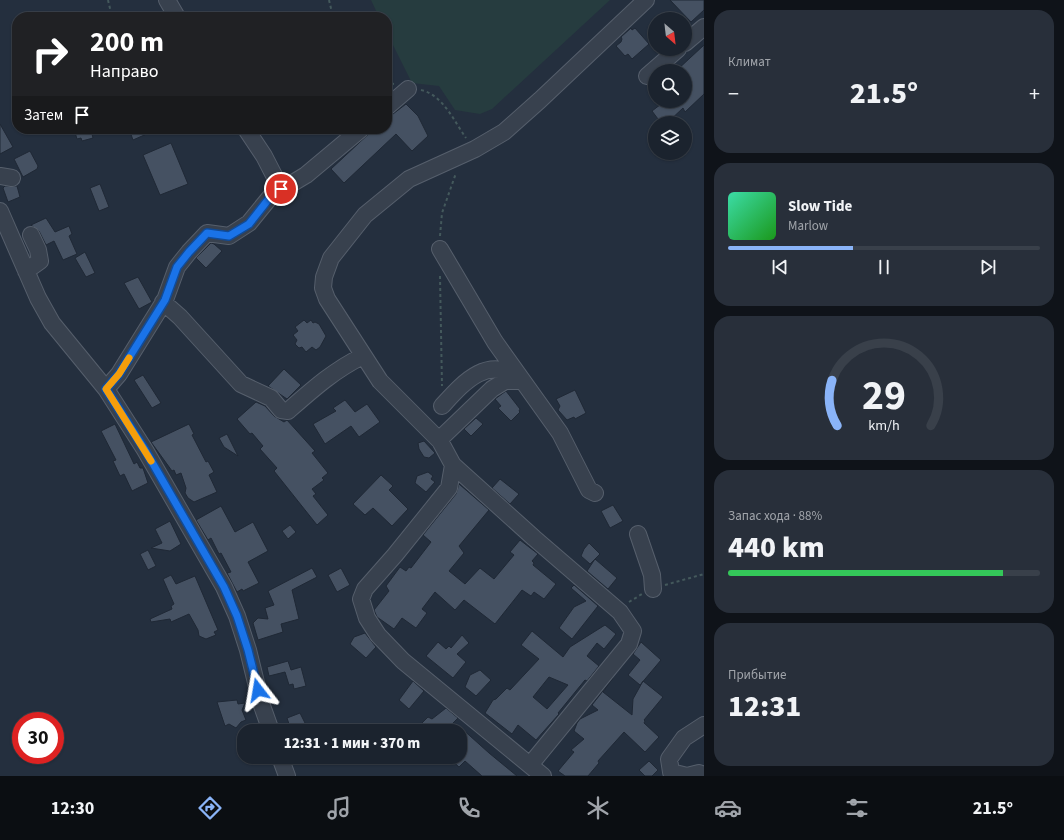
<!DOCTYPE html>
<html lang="ru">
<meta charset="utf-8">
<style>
:root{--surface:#1b232e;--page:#282f3a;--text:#f1f3f6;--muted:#a0a4aa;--line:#39404a;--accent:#8ab4f8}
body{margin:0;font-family:"Source Sans 3",sans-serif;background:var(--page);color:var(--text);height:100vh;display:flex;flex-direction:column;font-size:15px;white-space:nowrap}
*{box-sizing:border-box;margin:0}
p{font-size:13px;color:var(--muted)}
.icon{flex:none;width:22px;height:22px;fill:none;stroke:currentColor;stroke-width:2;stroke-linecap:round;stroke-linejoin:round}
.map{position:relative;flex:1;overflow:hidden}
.sheet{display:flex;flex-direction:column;gap:10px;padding:10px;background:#0f1319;width:360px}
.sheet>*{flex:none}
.top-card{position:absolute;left:12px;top:12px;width:380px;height:122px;border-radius:16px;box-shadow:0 1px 3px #0004,0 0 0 1px var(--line);background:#202124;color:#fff;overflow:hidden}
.needle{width:26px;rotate:152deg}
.fabs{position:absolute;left:648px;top:12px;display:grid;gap:8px}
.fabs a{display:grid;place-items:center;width:44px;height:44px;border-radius:50%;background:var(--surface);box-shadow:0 1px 3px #0004,0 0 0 1px var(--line);font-size:20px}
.speed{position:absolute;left:12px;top:712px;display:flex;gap:8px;font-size:20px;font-weight:700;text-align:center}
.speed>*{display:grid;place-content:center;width:52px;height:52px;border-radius:50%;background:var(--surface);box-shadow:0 1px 3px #0004,0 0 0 1px var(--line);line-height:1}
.speed .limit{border:6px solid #d22;background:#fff;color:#111}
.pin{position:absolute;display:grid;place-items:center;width:34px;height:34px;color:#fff;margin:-17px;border:2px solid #fff;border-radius:50%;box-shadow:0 1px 4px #0007}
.me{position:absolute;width:44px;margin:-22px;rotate:346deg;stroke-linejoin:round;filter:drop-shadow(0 0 3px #0008)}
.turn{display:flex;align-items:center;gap:14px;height:84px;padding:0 12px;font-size:18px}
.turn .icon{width:52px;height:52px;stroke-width:2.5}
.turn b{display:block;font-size:28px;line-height:34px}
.then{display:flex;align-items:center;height:38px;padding:0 12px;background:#0003;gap:8px;font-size:15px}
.big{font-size:30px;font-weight:800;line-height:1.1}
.sheet .tile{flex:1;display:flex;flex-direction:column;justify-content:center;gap:6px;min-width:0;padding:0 14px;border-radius:16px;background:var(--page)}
.sheet .dial{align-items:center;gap:0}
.dial svg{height:104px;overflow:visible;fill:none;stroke:var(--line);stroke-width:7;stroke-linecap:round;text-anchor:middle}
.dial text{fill:var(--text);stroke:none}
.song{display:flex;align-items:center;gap:12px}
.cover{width:48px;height:48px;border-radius:6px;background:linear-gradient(135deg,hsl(160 70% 55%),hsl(120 70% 35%))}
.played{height:4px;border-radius:2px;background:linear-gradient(90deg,var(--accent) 40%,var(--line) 40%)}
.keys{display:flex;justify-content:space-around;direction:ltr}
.heat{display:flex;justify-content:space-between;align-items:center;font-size:22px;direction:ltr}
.charge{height:6px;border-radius:3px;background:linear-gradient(90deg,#34c759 88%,var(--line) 0)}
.trip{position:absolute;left:237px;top:724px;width:230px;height:40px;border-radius:16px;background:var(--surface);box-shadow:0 1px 3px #0004,0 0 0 1px var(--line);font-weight:800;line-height:40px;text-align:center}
.menu{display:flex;height:64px;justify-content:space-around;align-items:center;background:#0b0e12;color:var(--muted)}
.menu .icon{width:28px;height:28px}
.menu .active{color:var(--accent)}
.menu b{font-size:18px;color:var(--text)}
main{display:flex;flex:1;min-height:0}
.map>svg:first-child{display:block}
.green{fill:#263c3f}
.building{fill:#455162;stroke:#1f2835;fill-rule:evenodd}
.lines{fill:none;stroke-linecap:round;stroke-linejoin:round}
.minor-casing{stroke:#565f6c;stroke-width:18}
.path{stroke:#44595c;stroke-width:2;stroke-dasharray:3 3;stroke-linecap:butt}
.minor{stroke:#38414e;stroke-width:16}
.route-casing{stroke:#114b97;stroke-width:10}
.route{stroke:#1a73e8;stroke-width:7}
.slow{stroke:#f59e0b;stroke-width:7}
</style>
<main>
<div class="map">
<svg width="704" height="776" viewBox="0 0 704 776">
<rect width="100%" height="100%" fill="#242f3e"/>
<!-- green -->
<path class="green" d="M 371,0 L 610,0 L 492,109 L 480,114 L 455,110 L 439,86 L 412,83 L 387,33 L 387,17 L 379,17 Z"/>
<!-- building -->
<path class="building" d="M 670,0 L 704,0 L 704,10 L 691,22 Z
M 631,28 L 632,30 L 635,28 L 649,44 L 632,59 L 628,54 L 625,56 L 616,46 L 621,42 L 622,39 L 621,37 Z
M 704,45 L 704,94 L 685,112 L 683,108 L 667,123 L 661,123 L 652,111 L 665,101 L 685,101 L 685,71 L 676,71 Z
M 406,104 L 418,116 L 428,136 L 412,151 L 396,134 L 344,183 L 331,169 L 374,129 L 387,129 L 387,117 L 393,114 Z
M 0,124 L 13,147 L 0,154 Z
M 74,129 L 102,129 L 102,131 L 92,134 L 93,138 L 82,141 L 81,138 L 77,139 Z
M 129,129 L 158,129 L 133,140 Z
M 171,143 L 188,184 L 160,195 L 143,155 Z
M 30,151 L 38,166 L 37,169 L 23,177 L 14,159 Z
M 100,184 L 109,207 L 99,211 L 90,188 Z
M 5,186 L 17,186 L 20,197 L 8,202 L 3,188 Z
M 46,218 L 55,232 L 69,226 L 72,234 L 69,236 L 77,254 L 63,260 L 54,241 L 46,245 L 39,231 L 31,225 Z
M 211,243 L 214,244 L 222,251 L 206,268 L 196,258 Z
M 85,252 L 95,273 L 86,277 L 75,258 Z
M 138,277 L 152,302 L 139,309 L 124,283 Z
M 304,320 L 307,323 L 311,320 L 313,323 L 315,322 L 319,324 L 326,336 L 320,347 L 316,350 L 312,347 L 306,352 L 302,347 L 299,348 L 295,344 L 297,340 L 293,335 L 298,331 L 295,327 Z
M 284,369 L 301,385 L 287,399 L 268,386 Z
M 143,375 L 161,403 L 152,408 L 134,380 Z
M 575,390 L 586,413 L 575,419 L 574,417 L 567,420 L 558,410 L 560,406 L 556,399 Z
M 506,391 L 520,409 L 519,411 L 520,412 L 511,421 L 498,408 L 501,406 L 495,399 Z
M 345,400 L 355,412 L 367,404 L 380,422 L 359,437 L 351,426 L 325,444 L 313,424 L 336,411 L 333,408 Z
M 256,402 L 265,406 L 274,416 L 284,422 L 287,420 L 315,451 L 312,453 L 328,473 L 322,478 L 324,480 L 312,489 L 316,494 L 313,496 L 328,515 L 317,525 L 274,471 L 277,468 L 260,449 L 263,446 L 252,433 L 250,434 L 237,419 Z
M 476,418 L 483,424 L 471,436 L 464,429 Z
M 115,424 L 134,464 L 137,462 L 140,468 L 143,468 L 148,483 L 132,491 L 124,474 L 120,476 L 113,461 L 116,460 L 101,431 Z
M 189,424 L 194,434 L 192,435 L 206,462 L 208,461 L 214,472 L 209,475 L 217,492 L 194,502 L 188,498 L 185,493 L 186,488 L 181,473 L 176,475 L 174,470 L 172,471 L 151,442 Z
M 227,434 L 238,456 L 224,447 L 219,438 Z
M 424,441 L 435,453 L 429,458 L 424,457 L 419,449 L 418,443 Z
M 428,472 L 433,476 L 431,479 L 435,482 L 426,492 L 415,483 L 417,476 Z
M 381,475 L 393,486 L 389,490 L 408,509 L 392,526 L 373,508 L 365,515 L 353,504 Z
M 500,479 L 519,494 L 510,504 L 492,488 Z
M 459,484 L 489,510 L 459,546 L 464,553 L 449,571 L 465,584 L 480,568 L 494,579 L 514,555 L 510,552 L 520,540 L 538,554 L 532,561 L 534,563 L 533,565 L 556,584 L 544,599 L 534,592 L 531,596 L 522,590 L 495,624 L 464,600 L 455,610 L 435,592 L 422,609 L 427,613 L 416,628 L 402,618 L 394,629 L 377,617 L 374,610 L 389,591 L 386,586 L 400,567 L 406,571 L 409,567 L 411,568 L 431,542 L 423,535 L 456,494 Z
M 613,505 L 623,521 L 610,528 L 601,511 Z
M 221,506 L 235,532 L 253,522 L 268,551 L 248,562 L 259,583 L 243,591 L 242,589 L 237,592 L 227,573 L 231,572 L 221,553 L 219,554 L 211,538 L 208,540 L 196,520 Z
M 170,521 L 181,544 L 170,551 L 151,548 L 162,543 L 155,529 Z
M 290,525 L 296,532 L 288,539 L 282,531 Z
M 589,543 L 600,554 L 590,564 L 581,556 L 584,549 Z
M 148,550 L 156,566 L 148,570 L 140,554 Z
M 595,559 L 617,578 L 608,589 L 587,571 Z
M 312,568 L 317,577 L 292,590 L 299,619 L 281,624 L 283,632 L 258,640 L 253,623 L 258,618 L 268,619 L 265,608 L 274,605 L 268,591 Z
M 341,568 L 350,585 L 337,592 L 328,575 Z
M 171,575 L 176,584 L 195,576 L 218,630 L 214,632 L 216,635 L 206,639 L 199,636 L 198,630 L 189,614 L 171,622 L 170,619 L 151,622 L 150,619 L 172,609 L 171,606 L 174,604 L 163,579 Z
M 574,585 L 598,606 L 572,639 L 559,628 L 574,607 L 586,601 L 571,588 Z
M 605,625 L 616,634 L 604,649 L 597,643 L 587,656 L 599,666 L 587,681 L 585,680 L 558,713 L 559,714 L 536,740 L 518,725 L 512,734 L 485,713 L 493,700 L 496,699 L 507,688 L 510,690 L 539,659 L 521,645 L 532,631 L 563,657 L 570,647 ZM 549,677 L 568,685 L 547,709 L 533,697 Z
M 365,633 L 376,647 L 366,658 L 350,644 L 354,637 Z
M 462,635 L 469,643 L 457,654 L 466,662 L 453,678 L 426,656 L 438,642 L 446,649 L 449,646 L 451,648 Z
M 641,642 L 661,660 L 640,685 L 628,675 L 640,660 L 633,654 Z
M 288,661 L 291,670 L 301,667 L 306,686 L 294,689 L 293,684 L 289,685 L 285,672 L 269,676 L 267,667 Z
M 480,670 L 491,680 L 476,696 L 465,687 L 470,675 Z
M 613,678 L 603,692 L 632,715 L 633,699 L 643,681 L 663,697 L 644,720 L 645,721 L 644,723 L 659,737 L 645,752 L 624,732 L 598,761 L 599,763 L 588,776 L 565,776 L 558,771 L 574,752 L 571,750 L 584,739 L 574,731 L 577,723 L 580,719 L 598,710 L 592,705 Z
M 413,681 L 424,691 L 409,709 L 399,700 Z
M 237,700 L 238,704 L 245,703 L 242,710 L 246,720 L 241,722 L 236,728 L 229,724 L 225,726 L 217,702 Z
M 446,708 L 458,718 L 445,731 L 414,731 L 428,717 L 432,719 Z
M 300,713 L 306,725 L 291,730 L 287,718 Z
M 460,727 L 489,753 L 517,776 L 482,776 L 465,761 L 459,767 L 448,757 L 460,757 Z
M 649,761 L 658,770 L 652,776 L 645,776 L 639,770 Z"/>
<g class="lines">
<defs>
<path id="minor" d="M 167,0 L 177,17
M 685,43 L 704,27
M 647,76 L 678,49
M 387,107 L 408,89
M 246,129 L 264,156 L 281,189
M 0,176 L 12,178
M 0,211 L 38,298 L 52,323 L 106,389 L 145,450 L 224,587 L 237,616 L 248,650 L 261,703 L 271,731
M 440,249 L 495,342 L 560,433 L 589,490 L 595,493
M 26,271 L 40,261 L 38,250 L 31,235
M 163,302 L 180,317 L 241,384 L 271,398 L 281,410 L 288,411 C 312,390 334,370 363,356
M 106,389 L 119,374 L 165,300 L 177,267 L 189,252 L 207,233 L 229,236 L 249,223 L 271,196 L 306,175 L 361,129
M 442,406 C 464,382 487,355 520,378
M 443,436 L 492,389 L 505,381 L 523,381
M 453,465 L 449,488 L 395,555 L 365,589 L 361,599 L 367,618 L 378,635 L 403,661 L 543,776
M 638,534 L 652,575 L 653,589
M 704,725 L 684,738 L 669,759 L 671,772 L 687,776 L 699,773 L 704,775
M 280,757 L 287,776
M 530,765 L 629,644 L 633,631 L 620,612 L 534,538 L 453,465 L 440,441 L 380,381 L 327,299 L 323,288 L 324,277 L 331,258 L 365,215 L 409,179 L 475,149 L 504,132 L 540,100 L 646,0"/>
</defs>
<!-- minor casing -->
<use href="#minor" class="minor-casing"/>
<!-- path -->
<path class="path" d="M 108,0 L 112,17
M 329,0 L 333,17
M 387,83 L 394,84
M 421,90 C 443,95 454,121 466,138
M 440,236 L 442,213 L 456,173
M 440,276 L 442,386
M 665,585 L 704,574
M 629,602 L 642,594"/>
<!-- minor -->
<use href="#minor" class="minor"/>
</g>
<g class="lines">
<defs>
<path id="route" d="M 258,690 L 248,650 L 237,616 L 224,587 L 145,450 L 106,389 L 119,374 L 165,300 L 177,267 L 189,252 L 207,233 L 229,236 L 249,224 L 271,196 L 281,189"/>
</defs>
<!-- route casing -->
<use href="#route" class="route-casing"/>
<!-- route -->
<use href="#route" class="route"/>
<!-- slow -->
<path class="slow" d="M 129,358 L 119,374 L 106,389 L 151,461"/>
</g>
</svg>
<div class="fabs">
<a><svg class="needle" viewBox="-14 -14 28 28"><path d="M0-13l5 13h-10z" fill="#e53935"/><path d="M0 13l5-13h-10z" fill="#a0a4aa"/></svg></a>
<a><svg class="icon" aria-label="search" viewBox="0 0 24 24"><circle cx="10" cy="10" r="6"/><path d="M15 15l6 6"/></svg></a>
<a><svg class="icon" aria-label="layers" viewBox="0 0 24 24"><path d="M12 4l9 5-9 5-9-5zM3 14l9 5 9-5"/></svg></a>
</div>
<div class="speed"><div class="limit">30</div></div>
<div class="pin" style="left:281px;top:189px;background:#d93025"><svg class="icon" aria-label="arrive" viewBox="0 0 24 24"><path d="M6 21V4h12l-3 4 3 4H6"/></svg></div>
<svg class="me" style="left:258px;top:690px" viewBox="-20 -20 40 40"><path d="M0-17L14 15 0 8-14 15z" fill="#1a73e8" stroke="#fff" stroke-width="4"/></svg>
<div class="trip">12:31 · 1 мин · 370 m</div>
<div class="top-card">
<div class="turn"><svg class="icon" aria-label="right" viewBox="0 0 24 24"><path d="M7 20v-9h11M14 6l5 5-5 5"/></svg><div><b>200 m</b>Направо</div></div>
<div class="then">Затем<svg class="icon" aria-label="arrive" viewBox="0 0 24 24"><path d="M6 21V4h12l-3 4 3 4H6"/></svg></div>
</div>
</div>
<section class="sheet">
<div class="tile"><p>Климат</p>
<div class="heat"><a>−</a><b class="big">21.5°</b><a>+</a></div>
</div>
<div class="tile">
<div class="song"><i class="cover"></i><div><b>Slow Tide</b><p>Marlow</p></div></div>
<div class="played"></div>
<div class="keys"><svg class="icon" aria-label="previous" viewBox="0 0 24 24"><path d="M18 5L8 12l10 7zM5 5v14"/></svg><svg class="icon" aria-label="pause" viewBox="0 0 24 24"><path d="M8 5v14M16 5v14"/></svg><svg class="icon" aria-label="next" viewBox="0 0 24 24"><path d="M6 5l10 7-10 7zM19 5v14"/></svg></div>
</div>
<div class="tile dial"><svg viewBox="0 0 100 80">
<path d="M14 69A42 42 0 1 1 86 69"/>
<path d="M14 69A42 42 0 0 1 10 34" stroke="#8ab4f8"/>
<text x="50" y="56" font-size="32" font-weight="700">29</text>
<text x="50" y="72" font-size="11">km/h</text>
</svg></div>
<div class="tile"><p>Запас хода · 88%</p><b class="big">440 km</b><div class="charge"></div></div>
<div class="tile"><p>Прибытие</p><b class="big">12:31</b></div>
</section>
</main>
<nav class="menu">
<b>12:30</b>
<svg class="icon active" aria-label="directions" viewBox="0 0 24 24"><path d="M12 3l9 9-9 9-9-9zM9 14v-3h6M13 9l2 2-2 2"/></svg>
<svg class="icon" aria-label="music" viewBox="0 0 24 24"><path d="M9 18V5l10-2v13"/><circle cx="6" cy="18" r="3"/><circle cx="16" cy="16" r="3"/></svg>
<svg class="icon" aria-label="phone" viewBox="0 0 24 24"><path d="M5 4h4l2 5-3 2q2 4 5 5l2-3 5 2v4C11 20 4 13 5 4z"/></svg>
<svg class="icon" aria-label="climate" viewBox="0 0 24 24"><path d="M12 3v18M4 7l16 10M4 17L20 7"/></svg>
<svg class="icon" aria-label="car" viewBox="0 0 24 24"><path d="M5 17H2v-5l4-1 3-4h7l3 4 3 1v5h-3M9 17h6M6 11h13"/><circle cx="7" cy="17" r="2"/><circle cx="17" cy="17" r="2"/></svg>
<svg class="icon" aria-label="filters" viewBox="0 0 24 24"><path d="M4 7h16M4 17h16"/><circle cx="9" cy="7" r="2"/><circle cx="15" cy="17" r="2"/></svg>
<b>21.5°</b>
</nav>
